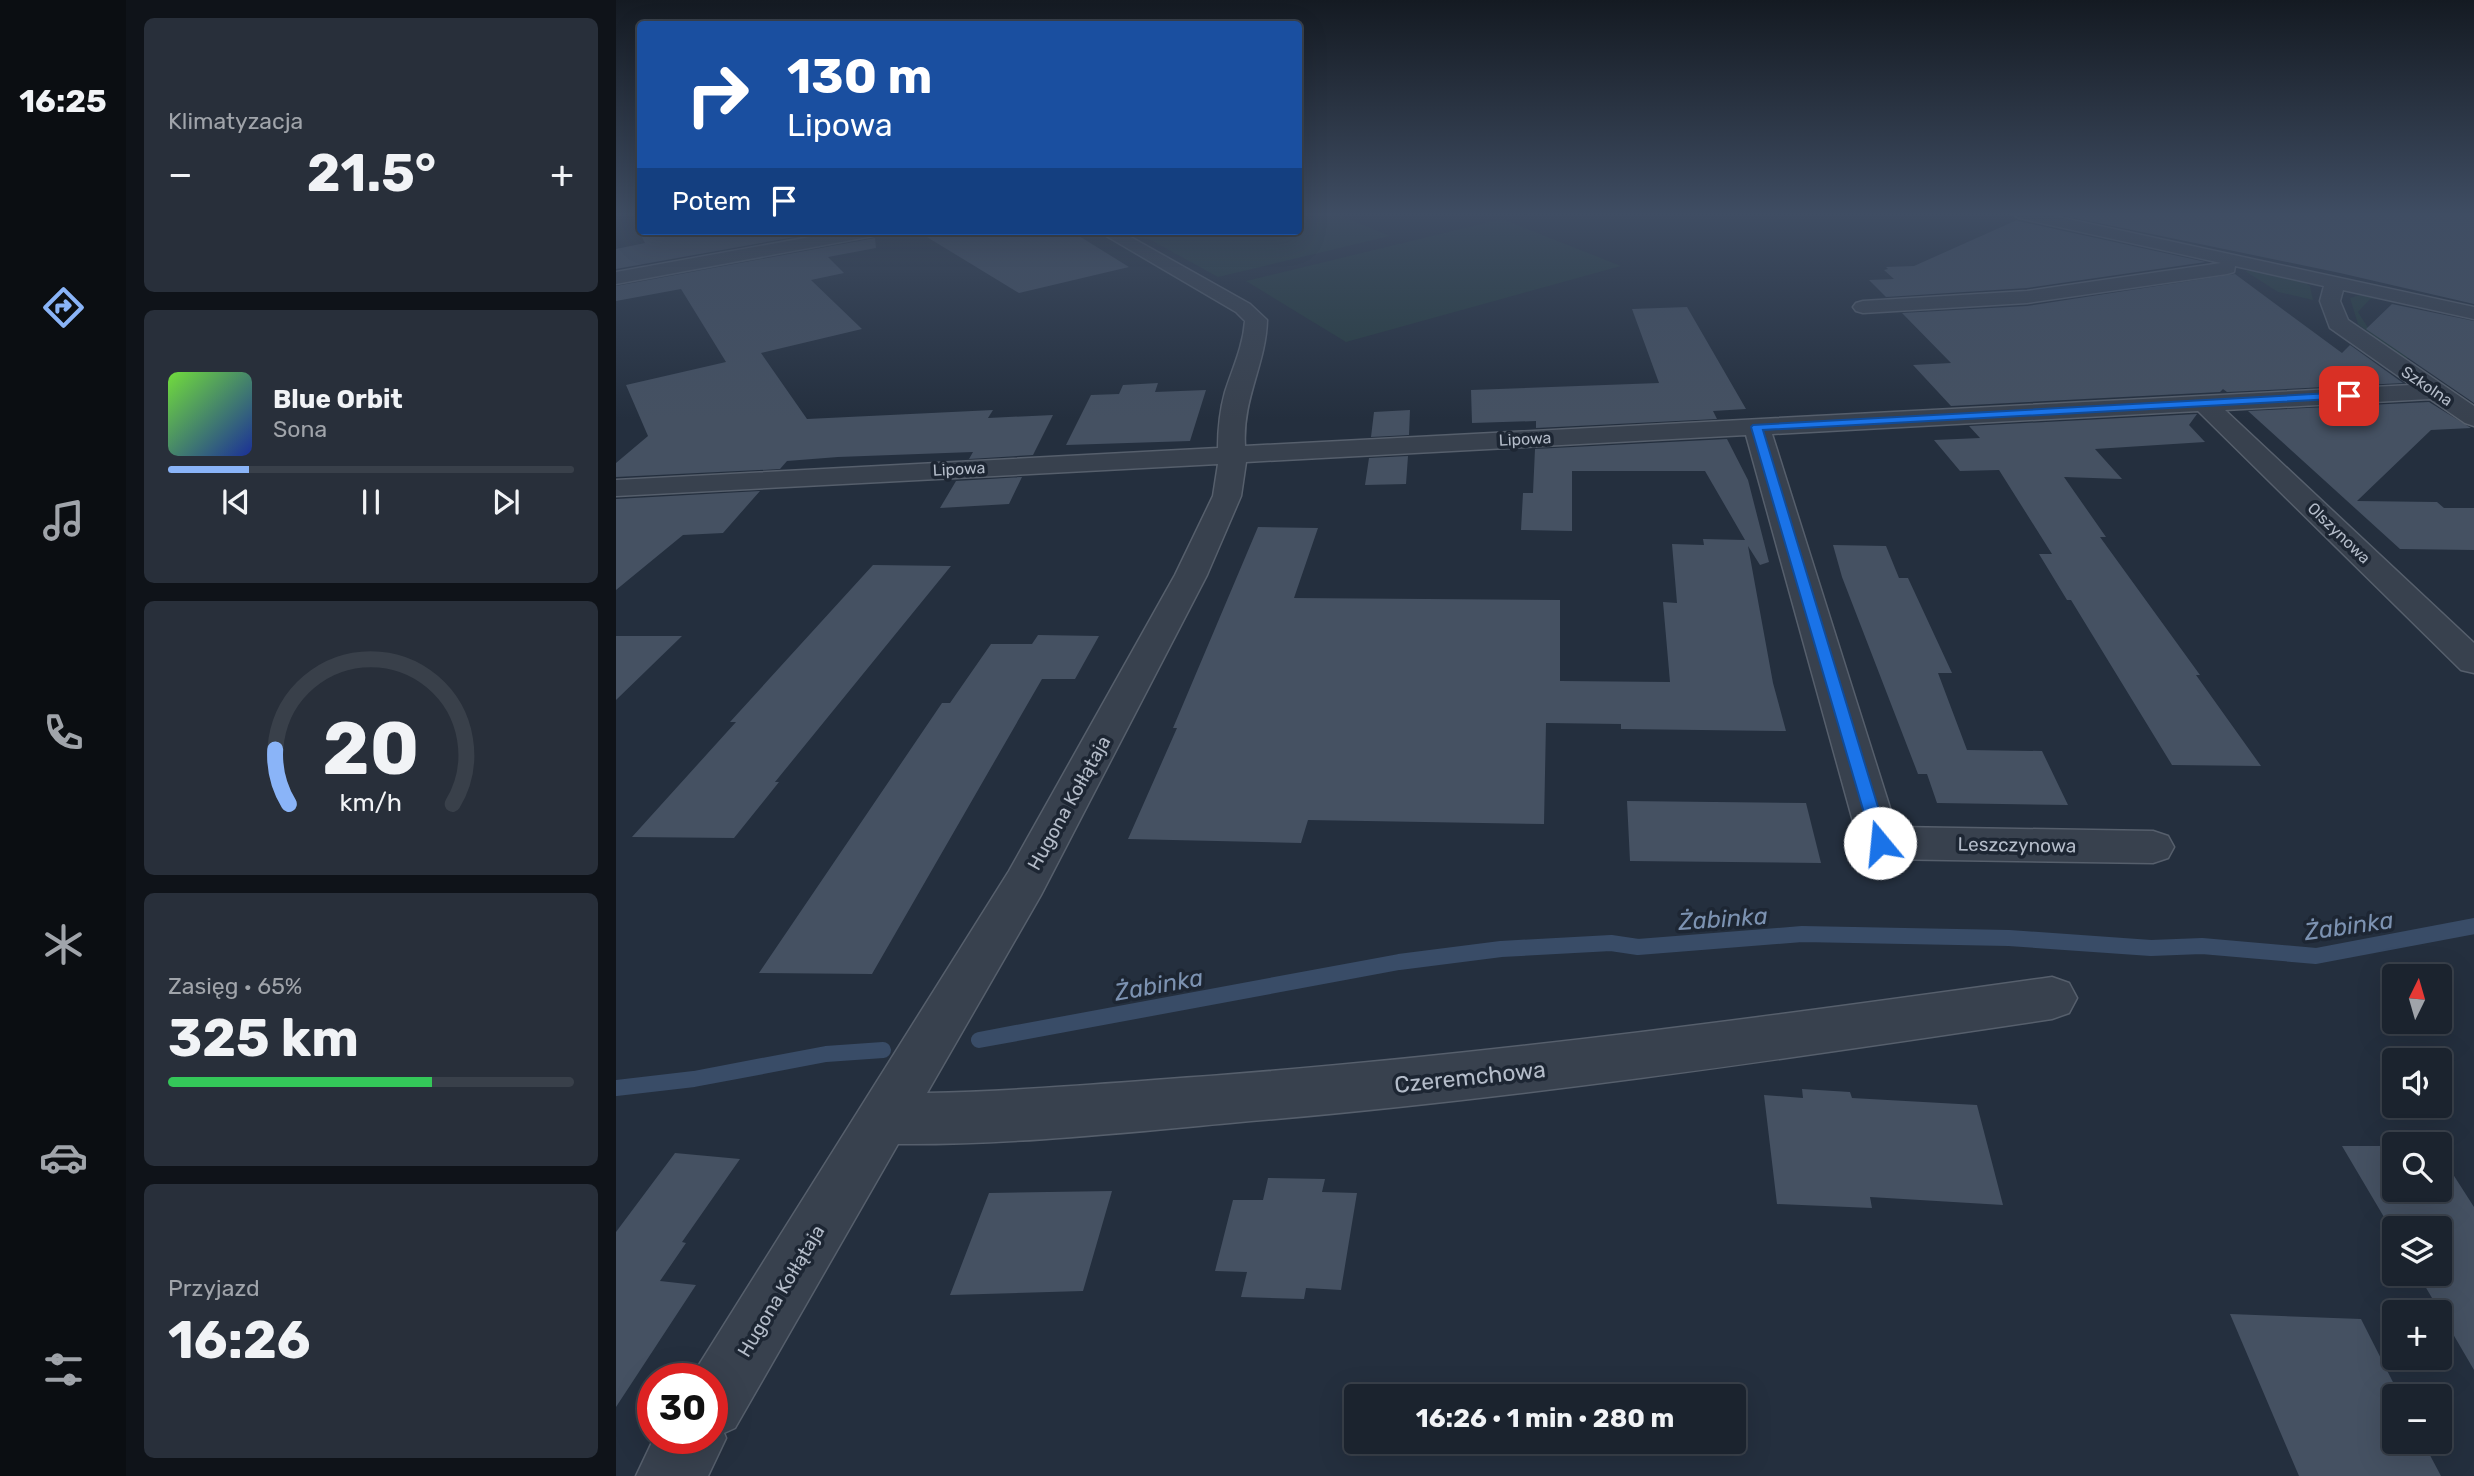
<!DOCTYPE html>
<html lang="pl">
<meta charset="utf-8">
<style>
:root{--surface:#1b232e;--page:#282f3a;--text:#f1f3f6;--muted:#a0a4aa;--line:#39404a;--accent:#8ab4f8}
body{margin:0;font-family:Rubik,sans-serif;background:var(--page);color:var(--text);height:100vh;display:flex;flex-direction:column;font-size:26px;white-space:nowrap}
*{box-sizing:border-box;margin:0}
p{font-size:23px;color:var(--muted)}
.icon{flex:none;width:38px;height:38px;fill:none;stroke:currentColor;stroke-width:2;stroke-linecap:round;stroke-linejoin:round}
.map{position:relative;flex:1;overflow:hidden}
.sheet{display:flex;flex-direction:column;gap:18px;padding:18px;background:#0f1319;width:490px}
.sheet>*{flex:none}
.hud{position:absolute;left:21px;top:21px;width:665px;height:214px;border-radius:7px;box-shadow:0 7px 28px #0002,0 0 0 2px var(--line);background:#1a4fa0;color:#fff;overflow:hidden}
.needle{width:46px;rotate:5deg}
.tools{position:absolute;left:1766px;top:964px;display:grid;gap:14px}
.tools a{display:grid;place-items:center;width:70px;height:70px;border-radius:7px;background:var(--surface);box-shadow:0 7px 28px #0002,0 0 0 2px var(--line);font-size:35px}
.speed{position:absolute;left:21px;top:1363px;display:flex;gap:14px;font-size:35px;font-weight:700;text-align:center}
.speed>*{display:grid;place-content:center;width:91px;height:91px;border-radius:50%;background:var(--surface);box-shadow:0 7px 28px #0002,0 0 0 2px var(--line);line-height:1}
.speed .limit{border:10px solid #d22;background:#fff;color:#111}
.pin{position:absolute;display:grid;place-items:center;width:60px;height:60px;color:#fff;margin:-30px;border-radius:14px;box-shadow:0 4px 10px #0006}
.me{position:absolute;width:77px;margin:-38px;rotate:343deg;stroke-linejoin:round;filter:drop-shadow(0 0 5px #0008)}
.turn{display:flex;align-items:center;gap:24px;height:147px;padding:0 35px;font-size:32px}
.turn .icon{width:91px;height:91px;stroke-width:2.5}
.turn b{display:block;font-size:49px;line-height:60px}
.then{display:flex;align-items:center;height:66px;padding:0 35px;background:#0003;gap:14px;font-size:26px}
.big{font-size:52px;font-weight:700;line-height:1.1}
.sheet .tile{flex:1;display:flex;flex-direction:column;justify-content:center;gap:10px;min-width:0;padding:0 24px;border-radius:10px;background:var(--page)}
.sheet .dial{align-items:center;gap:0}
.dial svg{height:182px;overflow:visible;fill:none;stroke:var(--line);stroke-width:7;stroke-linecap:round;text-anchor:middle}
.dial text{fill:var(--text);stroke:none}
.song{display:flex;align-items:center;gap:21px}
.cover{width:84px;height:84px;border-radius:10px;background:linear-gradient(135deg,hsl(100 70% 55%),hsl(230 70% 35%))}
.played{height:7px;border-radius:4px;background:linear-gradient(90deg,var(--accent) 20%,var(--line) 20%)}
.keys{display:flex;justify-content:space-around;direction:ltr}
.heat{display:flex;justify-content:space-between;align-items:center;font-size:38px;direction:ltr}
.charge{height:10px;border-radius:5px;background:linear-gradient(90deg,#34c759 65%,var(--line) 0)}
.trip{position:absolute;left:728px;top:1384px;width:402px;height:70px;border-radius:7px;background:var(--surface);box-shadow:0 7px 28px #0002,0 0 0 2px var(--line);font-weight:700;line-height:70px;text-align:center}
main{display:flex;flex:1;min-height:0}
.tab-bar{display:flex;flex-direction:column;width:126px;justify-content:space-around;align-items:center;background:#0b0e12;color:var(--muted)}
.tab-bar .icon{width:49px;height:49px}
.tab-bar .on{color:var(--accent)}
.tab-bar b{font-size:32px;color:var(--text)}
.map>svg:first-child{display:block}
.green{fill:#263c3f}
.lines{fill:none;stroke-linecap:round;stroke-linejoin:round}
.stream{stroke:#394c67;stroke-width:16}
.building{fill:#455162}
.minor-casing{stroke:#565f6c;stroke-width:3}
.tertiary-casing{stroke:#565f6c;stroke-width:3}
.minor{fill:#38414e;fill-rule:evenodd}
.tertiary{fill:#38414e;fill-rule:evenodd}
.route{fill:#1a73e8;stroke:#114b97;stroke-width:2}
.labels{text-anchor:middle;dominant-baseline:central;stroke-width:7;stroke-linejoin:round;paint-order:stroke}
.far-street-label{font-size:16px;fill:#b4bcc9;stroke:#1d2633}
.street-label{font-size:19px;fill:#b4bcc9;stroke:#1d2633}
.near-street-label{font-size:23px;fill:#b4bcc9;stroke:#1d2633}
.near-water-label{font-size:24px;font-style:italic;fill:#7c92b1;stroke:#1d2633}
</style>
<main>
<nav class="tab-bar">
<b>16:25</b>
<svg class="icon on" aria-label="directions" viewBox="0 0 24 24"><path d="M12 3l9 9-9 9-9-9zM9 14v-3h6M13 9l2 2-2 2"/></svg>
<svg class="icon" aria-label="music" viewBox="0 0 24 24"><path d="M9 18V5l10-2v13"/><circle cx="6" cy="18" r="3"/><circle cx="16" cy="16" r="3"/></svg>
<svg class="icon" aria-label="phone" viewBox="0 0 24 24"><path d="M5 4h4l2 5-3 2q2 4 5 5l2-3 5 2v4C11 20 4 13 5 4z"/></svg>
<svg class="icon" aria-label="climate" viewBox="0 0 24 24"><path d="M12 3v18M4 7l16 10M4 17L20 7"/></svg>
<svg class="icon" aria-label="car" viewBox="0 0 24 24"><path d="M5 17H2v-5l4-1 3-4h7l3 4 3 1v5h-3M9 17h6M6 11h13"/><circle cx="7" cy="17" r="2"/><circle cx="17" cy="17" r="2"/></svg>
<svg class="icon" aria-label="filters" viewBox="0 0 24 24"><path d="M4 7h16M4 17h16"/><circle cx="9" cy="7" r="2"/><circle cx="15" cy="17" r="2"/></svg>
</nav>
<section class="sheet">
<div class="tile"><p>Klimatyzacja</p>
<div class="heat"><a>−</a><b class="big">21.5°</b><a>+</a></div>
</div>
<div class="tile">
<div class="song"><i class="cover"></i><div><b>Blue Orbit</b><p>Sona</p></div></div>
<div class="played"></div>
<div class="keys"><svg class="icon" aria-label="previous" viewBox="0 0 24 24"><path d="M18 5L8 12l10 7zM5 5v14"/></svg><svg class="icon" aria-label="pause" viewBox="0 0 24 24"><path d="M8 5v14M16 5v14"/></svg><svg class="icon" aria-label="next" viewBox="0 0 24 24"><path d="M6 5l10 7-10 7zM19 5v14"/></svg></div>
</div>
<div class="tile dial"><svg viewBox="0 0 100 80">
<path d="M14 69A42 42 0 1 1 86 69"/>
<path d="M14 69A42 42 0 0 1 8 45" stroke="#8ab4f8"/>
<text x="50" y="56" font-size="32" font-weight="700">20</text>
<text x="50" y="72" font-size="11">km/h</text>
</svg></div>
<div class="tile"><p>Zasięg · 65%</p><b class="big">325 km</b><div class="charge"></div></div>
<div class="tile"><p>Przyjazd</p><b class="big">16:26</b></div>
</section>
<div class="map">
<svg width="1858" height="1476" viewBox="0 0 1858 1476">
<rect width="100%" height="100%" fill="#242f3e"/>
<!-- green -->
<path class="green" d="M 683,213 L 718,213 L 774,236 L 602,277 L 533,239 L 522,238 L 529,231 L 682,231 Z
M 886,219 L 1005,266 L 730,342 L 630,281 Z
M 1629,271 C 1648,270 1679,275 1694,286 L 1697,300 L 1662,292 Z
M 1744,295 L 1764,298 L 1754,299 L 1742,312 L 1754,331 L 1793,358 L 1787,358 L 1742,324 L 1734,298 Z"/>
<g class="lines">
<!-- stream -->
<path class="stream" d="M 363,1040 L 783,962 L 885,949 L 995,943 L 1022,947 L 1186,934 L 1393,938 L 1535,948 L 1586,946 L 1700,956 L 1858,926
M 0,1088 L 78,1079 L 210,1054 L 267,1050"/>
</g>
<!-- building -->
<path class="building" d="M 1434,213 L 1858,213 L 1858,304 L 1724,273 Z
M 1401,220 L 1402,221 L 1590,262 L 1411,288 L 1270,297 L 1253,280 L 1278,279 L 1268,270 L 1272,269 L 1270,267 L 1298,266 Z
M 62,231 L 212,231 L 0,269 L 0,249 L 29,243 L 26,237 Z
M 301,231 L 380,231 L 385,235 L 412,231 L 422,237 L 455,231 L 513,267 L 403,293 Z
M 259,238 L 260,248 L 212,257 L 228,273 L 195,280 L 246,329 L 145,353 L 191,419 L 377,410 L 372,418 L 437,415 L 417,455 L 353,459 L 357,452 L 222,457 L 171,461 L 164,469 L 0,477 L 0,463 L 32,436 L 10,385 L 110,362 L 65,289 L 0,301 L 0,286 Z
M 1619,274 L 1726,353 L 1734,345 L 1787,383 L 1611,392 L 1607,389 L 1604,392 L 1335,406 L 1297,365 L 1335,363 L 1286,313 L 1411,306 Z
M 1776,304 L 1858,321 L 1858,403 L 1750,329 Z
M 1071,307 L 1130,409 L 1097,411 L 1101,419 L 920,428 L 920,421 L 856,423 L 855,390 L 1043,383 L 1016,309 Z
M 542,383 L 539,392 L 590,390 L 574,441 L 450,445 L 475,395 L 503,394 L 507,385 Z
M 1813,402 L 1855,428 L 1815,430 L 1741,501 L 1821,502 L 1828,508 L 1858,508 L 1858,550 L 1784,549 L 1632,411 Z
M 794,410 L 793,435 L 755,437 L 758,412 Z
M 1581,414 L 1573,425 L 1589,442 L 1479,449 L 1506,479 L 1448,477 L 1490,537 L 1484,537 L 1584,675 L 1580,675 L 1645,766 L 1556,765 L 1455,600 L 1451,600 L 1423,554 L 1436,554 L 1383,470 L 1344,471 L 1318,440 L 1364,438 L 1353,426 Z
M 1111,439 L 1132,480 L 1153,562 L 1144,565 L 1132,546 L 1157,683 L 1170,731 L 1005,729 L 1005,724 L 930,723 L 928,824 L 692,820 L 685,843 L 512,839 L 561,728 L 557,728 L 642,527 L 702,528 L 678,598 L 944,600 L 944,681 L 1054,682 L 1047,602 L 1061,603 L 1056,544 L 1088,545 L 1087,539 L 1129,540 L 1089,471 L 956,471 L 956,531 L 905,530 L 907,493 L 917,493 L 919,449 Z
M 792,456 L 790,484 L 749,485 L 753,458 Z
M 406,477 L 393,504 L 324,508 L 340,481 Z
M 144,491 L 107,533 L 67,535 L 0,590 L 0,499 Z
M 1217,545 L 1270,546 L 1283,578 L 1292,578 L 1336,673 L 1322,673 L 1351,750 L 1426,751 L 1452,805 L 1321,803 L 1311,774 L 1302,774 L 1226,577 Z
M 257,565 L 335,566 L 159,782 L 163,782 L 118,838 L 16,837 L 120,722 L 114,722 Z
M 422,635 L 483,636 L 459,679 L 426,679 L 256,974 L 143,973 L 326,703 L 334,703 L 375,644 L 416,644 Z
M 0,636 L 66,636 L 0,700 Z
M 1011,801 L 1190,803 L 1205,863 L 1014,861 Z
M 1186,1089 L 1234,1092 L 1236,1098 L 1361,1105 L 1387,1205 L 1254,1197 L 1256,1208 L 1161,1204 L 1148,1095 L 1187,1098 Z
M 1726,1146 L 1778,1146 L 1778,1190 L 1824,1190 L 1824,1154 L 1858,1207 L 1858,1370 L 1802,1274 L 1824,1274 L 1824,1228 L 1778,1228 L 1778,1234 Z
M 59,1153 L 124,1159 L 66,1242 L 70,1243 L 44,1281 L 80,1285 L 0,1407 L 0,1232 Z
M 652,1178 L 709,1179 L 706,1192 L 741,1193 L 725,1290 L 690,1288 L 688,1299 L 625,1297 L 631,1272 L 599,1271 L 617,1200 L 647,1200 Z
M 496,1191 L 467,1291 L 334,1295 L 373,1193 Z
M 1614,1314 L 1745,1319 L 1784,1396 L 1778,1396 L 1778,1442 L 1807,1442 L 1825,1476 L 1683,1476 Z"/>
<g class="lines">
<defs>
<path id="minor" d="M 1394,213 L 1424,213 L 1858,307 L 1858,319 L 1727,290 L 1724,301 L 1732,320 L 1858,406 L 1858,426 L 1849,423 L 1814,399 L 1609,410 L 1858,643 L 1858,673 L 1845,670 L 1582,411 L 1156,434 L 1280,827 L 1537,831 L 1552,836 L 1558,847 L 1552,858 L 1537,863 L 1264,859 L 1249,854 L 1243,843 L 1130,435 L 630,462 L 625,496 L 591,575 L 425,895 L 311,1093 C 410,1091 508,1082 606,1075 C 884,1053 1160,1016 1436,977 L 1453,983 L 1461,998 L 1453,1013 L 1436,1019 C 1163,1060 890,1100 614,1123 C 504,1133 393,1145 282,1144 L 119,1428 L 108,1433 L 110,1438 L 92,1476 L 20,1476 L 38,1438 L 96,1438 L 96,1379 L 74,1379 L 393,871 L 559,575 L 597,496 L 602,464 L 0,496 L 0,480 L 602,448 C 602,429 604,410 609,392 C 617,367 627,347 629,321 L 620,312 L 482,231 L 504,231 L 634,304 L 651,320 C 650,364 626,399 629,446 L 1795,385 L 1714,328 L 1704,301 L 1708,286 L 1619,266 L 1618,272 L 1611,274 L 1411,303 L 1247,313 L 1240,311 L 1237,307 L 1240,303 L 1247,301 L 1411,291 L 1605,263 L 1403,218 Z"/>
<path id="tertiary" d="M 227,231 L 266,231 L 257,236 L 0,284 L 0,272 Z"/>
</defs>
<!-- minor casing -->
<use href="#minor" class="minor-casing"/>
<!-- tertiary casing -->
<use href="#tertiary" class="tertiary-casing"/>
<!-- minor -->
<use href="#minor" class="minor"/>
<!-- tertiary -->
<use href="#tertiary" class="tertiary"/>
</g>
<!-- sky -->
<linearGradient id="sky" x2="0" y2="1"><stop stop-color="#141a22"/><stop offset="0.51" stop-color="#3f4d63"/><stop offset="1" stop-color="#3f4d63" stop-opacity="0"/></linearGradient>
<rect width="1858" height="419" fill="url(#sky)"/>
<!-- route -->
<path class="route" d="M 1733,392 L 1736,393 L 1736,398 L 1147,430 L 1273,843 L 1271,847 L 1258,847 L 1135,427 L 1137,425 Z"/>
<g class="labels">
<!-- far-street labels -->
<g class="far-street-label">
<text transform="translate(1811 386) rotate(34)">Szkolna</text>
<text transform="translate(909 439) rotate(-3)">Lipowa</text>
<text transform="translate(343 469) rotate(-3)">Lipowa</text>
<text transform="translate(1723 533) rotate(44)">Olszynowa</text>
</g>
<!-- street labels -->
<g class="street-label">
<text transform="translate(453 803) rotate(-61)">Hugona Kołłątaja</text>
<text transform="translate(1401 845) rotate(1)">Leszczynowa</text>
<text transform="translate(165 1291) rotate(-59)">Hugona Kołłątaja</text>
</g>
<!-- near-street labels -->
<g class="near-street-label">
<text transform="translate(854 1077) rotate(-6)">Czeremchowa</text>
</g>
<!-- near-water labels -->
<g class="near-water-label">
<text transform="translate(1107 919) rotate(-4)">Żabinka</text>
<text transform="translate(1733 926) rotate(-8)">Żabinka</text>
<text transform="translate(543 985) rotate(-10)">Żabinka</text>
</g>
</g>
</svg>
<div class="tools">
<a><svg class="needle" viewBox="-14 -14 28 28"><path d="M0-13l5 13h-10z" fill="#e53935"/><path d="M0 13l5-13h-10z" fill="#a0a4aa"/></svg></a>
<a><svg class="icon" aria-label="sound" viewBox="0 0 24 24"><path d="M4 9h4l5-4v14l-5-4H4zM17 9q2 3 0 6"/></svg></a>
<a><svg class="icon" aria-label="search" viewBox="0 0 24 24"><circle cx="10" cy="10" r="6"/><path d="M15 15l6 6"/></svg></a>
<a><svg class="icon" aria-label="layers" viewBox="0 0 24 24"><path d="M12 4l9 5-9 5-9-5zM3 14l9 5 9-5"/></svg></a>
<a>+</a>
<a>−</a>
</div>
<div class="speed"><div class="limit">30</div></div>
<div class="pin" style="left:1733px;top:396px;background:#d93025"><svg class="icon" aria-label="arrive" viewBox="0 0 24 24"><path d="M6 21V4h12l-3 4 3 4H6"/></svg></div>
<svg class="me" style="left:1264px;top:843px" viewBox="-20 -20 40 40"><circle r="19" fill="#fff"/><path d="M0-13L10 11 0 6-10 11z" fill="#1a73e8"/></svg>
<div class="trip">16:26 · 1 min · 280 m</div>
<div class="hud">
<div class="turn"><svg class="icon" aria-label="right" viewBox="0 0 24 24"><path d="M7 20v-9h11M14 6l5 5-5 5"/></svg><div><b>130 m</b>Lipowa</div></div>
<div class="then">Potem<svg class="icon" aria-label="arrive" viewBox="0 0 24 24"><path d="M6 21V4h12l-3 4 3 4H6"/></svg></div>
</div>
</div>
</main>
